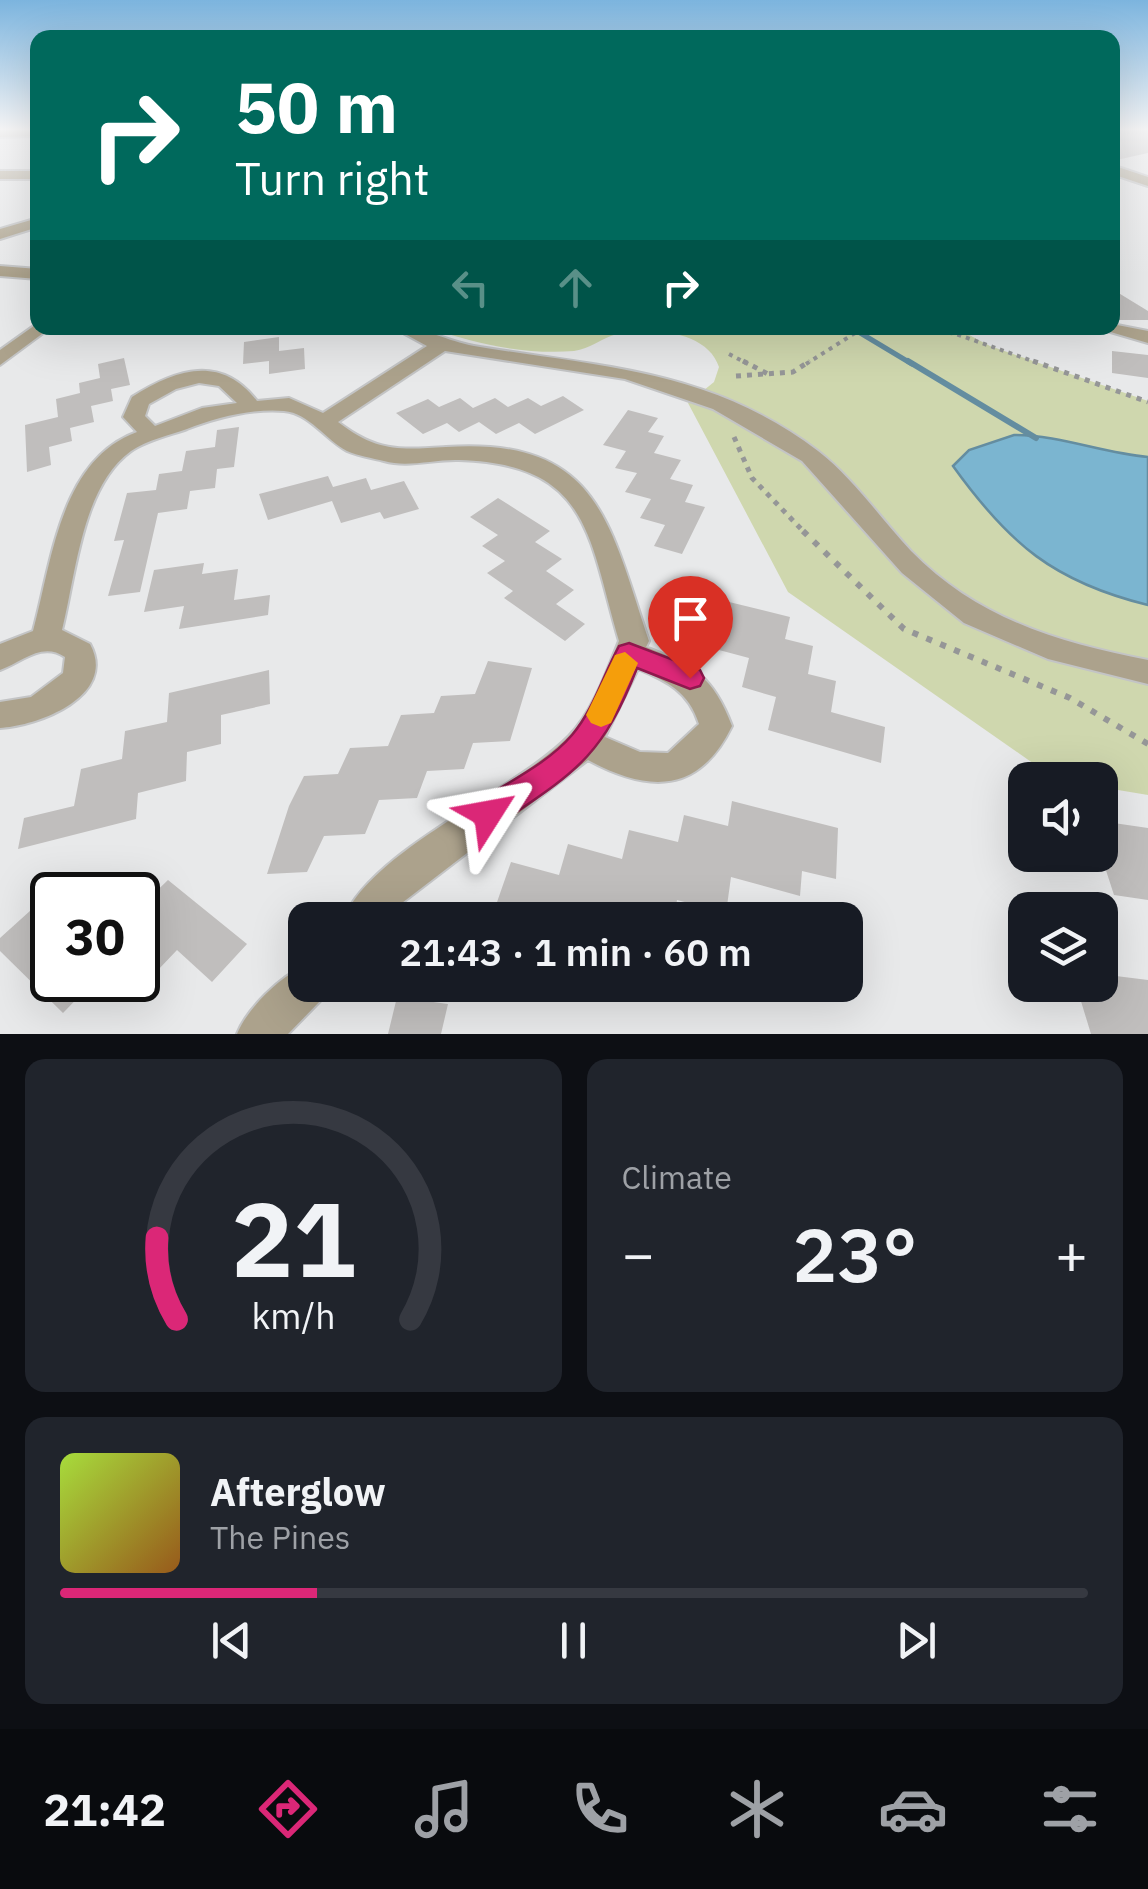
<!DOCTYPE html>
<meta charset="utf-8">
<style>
:root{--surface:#171b24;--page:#20242c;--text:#f1f3f6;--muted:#9ea1a6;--line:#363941;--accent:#db2777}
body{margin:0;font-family:"IBM Plex Sans",sans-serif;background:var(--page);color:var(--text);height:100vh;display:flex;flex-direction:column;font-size:38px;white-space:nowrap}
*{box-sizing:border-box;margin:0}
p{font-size:32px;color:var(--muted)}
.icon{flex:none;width:55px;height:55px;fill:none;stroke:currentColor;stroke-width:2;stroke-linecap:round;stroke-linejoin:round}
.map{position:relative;height:1034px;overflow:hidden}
.details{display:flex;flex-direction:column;gap:25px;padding:25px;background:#0d0f14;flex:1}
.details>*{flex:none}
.guide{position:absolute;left:30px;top:30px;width:1090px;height:305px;border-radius:20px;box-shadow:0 10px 40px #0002;background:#00695c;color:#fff;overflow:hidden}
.controls{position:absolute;left:1008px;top:762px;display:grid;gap:20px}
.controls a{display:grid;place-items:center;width:110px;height:110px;border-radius:20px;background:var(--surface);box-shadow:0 10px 40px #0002;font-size:50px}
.speed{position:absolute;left:30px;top:872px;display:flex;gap:20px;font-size:50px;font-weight:700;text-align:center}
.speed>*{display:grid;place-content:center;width:130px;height:130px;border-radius:50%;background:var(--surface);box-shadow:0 10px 40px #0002;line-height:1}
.speed .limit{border:5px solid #111;border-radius:15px;background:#fff;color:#111}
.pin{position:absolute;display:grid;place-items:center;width:85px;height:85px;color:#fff;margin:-102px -42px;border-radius:50% 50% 50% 0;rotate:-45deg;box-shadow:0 0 10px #0007}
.pin .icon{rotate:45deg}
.me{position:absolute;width:110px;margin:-55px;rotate:56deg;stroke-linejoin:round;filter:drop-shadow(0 0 8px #0008)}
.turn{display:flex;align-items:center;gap:35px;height:210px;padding:0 40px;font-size:45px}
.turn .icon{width:130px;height:130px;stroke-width:2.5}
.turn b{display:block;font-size:70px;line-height:85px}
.lanes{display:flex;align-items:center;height:95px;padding:0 40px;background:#0003;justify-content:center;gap:50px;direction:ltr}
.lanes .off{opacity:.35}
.big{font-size:75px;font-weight:600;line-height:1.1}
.details .widget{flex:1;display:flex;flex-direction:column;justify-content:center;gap:15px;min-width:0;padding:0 35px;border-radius:20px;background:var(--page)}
.details .dial{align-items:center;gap:0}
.dial svg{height:260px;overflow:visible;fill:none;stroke:var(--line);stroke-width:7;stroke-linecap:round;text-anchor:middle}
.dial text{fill:var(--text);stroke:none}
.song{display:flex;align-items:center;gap:30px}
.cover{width:120px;height:120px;border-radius:15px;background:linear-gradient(135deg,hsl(80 70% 55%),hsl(30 70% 35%))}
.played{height:10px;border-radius:5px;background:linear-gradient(90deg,var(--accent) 25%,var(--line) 25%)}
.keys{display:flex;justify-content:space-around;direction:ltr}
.heat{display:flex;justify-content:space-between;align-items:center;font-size:55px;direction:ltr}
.details .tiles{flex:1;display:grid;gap:25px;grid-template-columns:1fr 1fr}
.widget:last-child{grid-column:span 2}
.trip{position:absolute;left:288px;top:902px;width:575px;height:100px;border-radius:20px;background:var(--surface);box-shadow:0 10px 40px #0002;font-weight:600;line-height:100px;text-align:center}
.tabs{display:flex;height:160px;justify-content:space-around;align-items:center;background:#090b0e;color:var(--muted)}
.tabs .icon{width:70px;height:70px}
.tabs .on{color:var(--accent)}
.tabs b{font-size:45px;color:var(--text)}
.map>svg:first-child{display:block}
.green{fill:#cfd7ae}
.water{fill:#7bb5d0;stroke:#648da0;stroke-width:2.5}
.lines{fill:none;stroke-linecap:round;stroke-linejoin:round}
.stream-far1{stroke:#648da0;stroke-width:5}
.stream{stroke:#648da0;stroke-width:6}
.building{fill:#c0bebd}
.minor-casing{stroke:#c3c4c5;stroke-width:4}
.path-far2{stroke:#959697;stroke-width:4;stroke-dasharray:4 5;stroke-linecap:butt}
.path-far1{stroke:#959697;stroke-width:5;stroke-dasharray:5 6;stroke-linecap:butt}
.path{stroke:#959697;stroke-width:6;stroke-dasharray:6 9;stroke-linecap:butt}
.minor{fill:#aca28c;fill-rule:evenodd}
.route{fill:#db2777;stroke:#8e194d;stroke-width:2.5}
.slow{fill:#f59e0b}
</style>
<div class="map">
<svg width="1148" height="1034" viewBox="0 0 1148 1034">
<rect width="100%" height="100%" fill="#e8e9ea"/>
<!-- green -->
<path class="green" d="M 431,328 L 956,328 L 990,346 L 1148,401 L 1148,795 L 1100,787 L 1100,780 L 1057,780 L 788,592 L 688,403 L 714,382 L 719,367 C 707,330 649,327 617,334 C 602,338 590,349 574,351 C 527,355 474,344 431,328 Z"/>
<!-- water -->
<path class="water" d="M 1014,435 C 1060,435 1102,453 1148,457 L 1148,605 C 1054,582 1009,544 953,466 L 969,450 Z"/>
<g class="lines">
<!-- stream-far1 -->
<path class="stream-far1" d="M 852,328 L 912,364"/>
<!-- stream -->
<path class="stream" d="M 908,361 L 1036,438"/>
</g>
<!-- building -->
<path class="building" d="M 1112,130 L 1148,130 L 1148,153 L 1112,161 Z
M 1112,289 L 1148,311 L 1148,320 L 1112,320 Z
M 279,337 L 279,351 L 304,348 L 305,369 L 269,374 L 269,361 L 243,364 L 244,342 Z
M 1112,351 L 1148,355 L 1148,378 L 1112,373 Z
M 124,358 L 130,385 L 111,389 L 113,401 L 91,406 L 94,422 L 70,428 L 72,441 L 49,447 L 51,465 L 27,472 L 25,425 L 58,417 L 56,399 L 80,393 L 79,383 L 100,378 L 98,364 Z
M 563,396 L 584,410 L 535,434 L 519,423 L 496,434 L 479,422 L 459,432 L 447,423 L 423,434 L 396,413 L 428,399 L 439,407 L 460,398 L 473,408 L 495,398 L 508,407 L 528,398 L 541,406 Z
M 628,410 L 658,418 L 648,432 L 664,436 L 654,453 L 681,460 L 670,479 L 693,485 L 685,502 L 705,507 L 682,554 L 654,546 L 665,525 L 640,518 L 651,499 L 625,492 L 637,473 L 615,468 L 626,451 L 603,445 Z
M 239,427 L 234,467 L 217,469 L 215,488 L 190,491 L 187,509 L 158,513 L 140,592 L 108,596 L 124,540 L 114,541 L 127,493 L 156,490 L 159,474 L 182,471 L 186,451 L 215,447 L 217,430 Z
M 328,476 L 333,487 L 366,478 L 371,490 L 404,481 L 419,509 L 384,519 L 380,512 L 341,523 L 332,501 L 268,520 L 259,494 Z
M 498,498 L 550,531 L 535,542 L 562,559 L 546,571 L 574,590 L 556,604 L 585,624 L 565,641 L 504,598 L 513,591 L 487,573 L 505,561 L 482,546 L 498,535 L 470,517 Z
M 204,563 L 202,574 L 238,569 L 234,600 L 270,595 L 268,615 L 179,629 L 184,606 L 144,612 L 154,570 Z
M 676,589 L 790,617 L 785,639 L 813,646 L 808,674 L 836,681 L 831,712 L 885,727 L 881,763 L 768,730 L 776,697 L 742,687 L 749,658 L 719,650 L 727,622 L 671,607 Z
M 488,661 L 532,668 L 510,741 L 473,743 L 464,769 L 427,771 L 417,798 L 379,800 L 365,834 L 324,836 L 307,872 L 267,874 L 289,806 L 304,776 L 338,774 L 350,748 L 388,746 L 401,715 L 434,713 L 441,696 L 475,694 Z
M 269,670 L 270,704 L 221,715 L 221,744 L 187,752 L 186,781 L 138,793 L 136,819 L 18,849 L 24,818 L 74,806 L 81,769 L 122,759 L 125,731 L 167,722 L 169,693 Z
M 732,801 L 838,828 L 836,879 L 802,871 L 800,896 L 731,877 L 726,913 L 677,900 L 674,920 L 623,911 L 621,920 L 548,920 L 496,905 L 511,862 L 559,875 L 568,844 L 622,859 L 629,830 L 678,842 L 684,815 L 728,826 Z
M 1100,821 L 1148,828 L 1148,900 L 1114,895 L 1100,852 Z
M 168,880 L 247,944 L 212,982 L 177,950 L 138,991 L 138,909 Z
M 31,910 L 52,929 L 52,980 L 95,980 L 63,1013 L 0,951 L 0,938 Z
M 1100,974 L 1148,980 L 1148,1034 L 1091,1034 L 1076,985 L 1100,985 Z
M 397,997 L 448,1004 L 441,1034 L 388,1034 Z"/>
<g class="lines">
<defs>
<path id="minor" d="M 0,130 L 38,130 L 38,136 L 0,137 Z
M 1112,165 L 1148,177 L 1148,186 L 1112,174 Z
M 0,171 L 38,171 L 38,179 L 0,179 Z
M 38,218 L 38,227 L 0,239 L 0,229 Z
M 0,266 L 38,269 L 38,279 L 0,276 Z
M 38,323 L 38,328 L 50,328 L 0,365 L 0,350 Z
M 1112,324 L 1148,331 L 1148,343 L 1097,328 L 1112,328 Z
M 394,328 C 422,326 446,341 474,346 C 600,367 710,369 818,451 C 854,479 880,518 911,551 C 976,618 1059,643 1148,660 L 1148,684 L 1048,659 L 964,623 L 902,573 L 802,461 L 713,409 L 625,379 L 445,351 L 338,422 C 377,452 399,450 446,447 C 599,437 609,523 649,641 L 646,647 C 694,666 713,676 732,726 C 699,794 649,793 588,760 L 398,906 L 387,920 L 343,920 C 372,849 514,792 569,736 C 593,711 606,673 619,641 C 588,536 590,464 459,460 C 434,459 408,468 384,461 C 372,458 358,456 347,451 C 326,440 309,413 284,411 C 253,408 215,418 187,429 C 170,435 147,440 131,451 C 82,486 76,574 62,630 L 90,644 C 118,696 38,726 0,728 L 0,702 L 31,697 L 63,673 L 65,657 C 42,641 22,662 0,670 L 0,644 L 33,631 C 52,561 60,460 137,432 L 123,417 L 132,397 C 176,369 221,354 257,401 L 289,398 L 323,413 L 427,346 ZM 199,383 L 219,386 L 237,403 L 202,408 L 155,426 L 145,416 L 149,404 L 176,389 ZM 638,669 C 667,681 689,692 699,724 L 668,753 L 640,752 L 605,737 Z
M 305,966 L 305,985 L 328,985 L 322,999 L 288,1034 L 237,1034 C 247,1009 280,976 305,966 Z"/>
</defs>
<!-- minor casing -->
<use href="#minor" class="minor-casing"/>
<!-- path-far2 -->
<path class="path-far2" d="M 922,328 L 956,334 L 1041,364
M 729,354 L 748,364
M 806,364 L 863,328"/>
<!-- path-far1 -->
<path class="path-far1" d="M 743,361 L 768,374
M 1033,361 L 1148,402
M 736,376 L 793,372 L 810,361
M 734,437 L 752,478 L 805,533"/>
<!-- path -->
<path class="path" d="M 803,531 L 904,629 L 1070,698 L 1148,744"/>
<!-- minor -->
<use href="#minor" class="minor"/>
</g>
<!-- sky -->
<linearGradient id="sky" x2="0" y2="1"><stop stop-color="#7cb4de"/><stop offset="0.47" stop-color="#f5f5f6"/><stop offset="1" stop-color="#f5f5f6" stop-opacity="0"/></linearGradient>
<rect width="1148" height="275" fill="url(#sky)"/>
<!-- route -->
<path class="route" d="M 629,643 L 700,670 L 704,678 L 700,686 L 690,689 L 637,668 C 602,758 575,772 499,824 L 488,828 L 476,824 L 472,814 L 476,803 C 508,782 547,764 572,735 C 594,709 603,675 619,646 Z"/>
<!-- slow -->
<path class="slow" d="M 625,652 L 638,663 L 611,723 L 601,727 L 591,723 L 586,715 L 615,655 Z"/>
</svg>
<div class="controls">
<a><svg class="icon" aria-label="sound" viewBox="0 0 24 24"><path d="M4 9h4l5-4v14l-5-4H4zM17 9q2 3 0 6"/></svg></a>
<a><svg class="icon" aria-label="layers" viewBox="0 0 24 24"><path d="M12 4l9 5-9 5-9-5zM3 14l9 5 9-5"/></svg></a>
</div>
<div class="speed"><div class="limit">30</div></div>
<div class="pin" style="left:690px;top:678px;background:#d93025"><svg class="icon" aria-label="arrive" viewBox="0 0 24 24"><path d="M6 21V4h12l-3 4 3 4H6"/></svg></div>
<svg class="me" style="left:488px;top:814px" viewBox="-20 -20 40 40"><path d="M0-17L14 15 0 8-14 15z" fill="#db2777" stroke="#fff" stroke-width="4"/></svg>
<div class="trip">21:43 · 1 min · 60 m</div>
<div class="guide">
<div class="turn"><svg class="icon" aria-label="right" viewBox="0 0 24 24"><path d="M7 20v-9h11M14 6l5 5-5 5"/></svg><div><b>50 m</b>Turn right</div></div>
<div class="lanes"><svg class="icon off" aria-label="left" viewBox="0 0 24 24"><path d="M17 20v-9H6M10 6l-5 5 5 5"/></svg><svg class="icon off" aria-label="ahead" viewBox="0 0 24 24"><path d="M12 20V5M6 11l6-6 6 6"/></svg><svg class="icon" aria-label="right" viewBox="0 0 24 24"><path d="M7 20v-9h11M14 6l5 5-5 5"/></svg></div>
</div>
</div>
<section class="details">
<div class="tiles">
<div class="widget dial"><svg viewBox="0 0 100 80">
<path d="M14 69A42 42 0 1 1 86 69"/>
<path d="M14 69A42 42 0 0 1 8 44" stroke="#db2777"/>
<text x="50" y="56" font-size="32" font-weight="700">21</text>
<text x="50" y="72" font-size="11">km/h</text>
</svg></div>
<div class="widget"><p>Climate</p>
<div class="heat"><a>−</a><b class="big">23°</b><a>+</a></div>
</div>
<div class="widget">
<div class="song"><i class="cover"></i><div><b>Afterglow</b><p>The Pines</p></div></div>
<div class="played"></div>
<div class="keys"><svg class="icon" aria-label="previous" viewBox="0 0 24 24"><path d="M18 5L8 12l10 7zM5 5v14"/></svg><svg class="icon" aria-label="pause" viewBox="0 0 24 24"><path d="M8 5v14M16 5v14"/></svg><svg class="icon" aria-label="next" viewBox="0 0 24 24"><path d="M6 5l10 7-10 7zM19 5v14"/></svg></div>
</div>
</div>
</section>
<nav class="tabs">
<b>21:42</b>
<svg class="icon on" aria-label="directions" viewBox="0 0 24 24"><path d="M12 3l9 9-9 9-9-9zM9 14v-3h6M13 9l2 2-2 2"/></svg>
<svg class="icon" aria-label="music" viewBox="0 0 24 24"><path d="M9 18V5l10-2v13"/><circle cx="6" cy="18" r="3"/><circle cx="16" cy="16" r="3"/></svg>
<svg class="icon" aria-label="phone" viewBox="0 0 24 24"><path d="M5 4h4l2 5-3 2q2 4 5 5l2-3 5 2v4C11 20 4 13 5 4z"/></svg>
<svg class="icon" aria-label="climate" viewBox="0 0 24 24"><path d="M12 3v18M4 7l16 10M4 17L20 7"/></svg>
<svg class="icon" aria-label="car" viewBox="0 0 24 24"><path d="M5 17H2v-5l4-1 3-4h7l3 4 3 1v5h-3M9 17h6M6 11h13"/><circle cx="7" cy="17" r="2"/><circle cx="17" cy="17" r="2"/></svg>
<svg class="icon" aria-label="filters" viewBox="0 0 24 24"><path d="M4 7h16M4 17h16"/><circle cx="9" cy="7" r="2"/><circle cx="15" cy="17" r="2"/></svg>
</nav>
